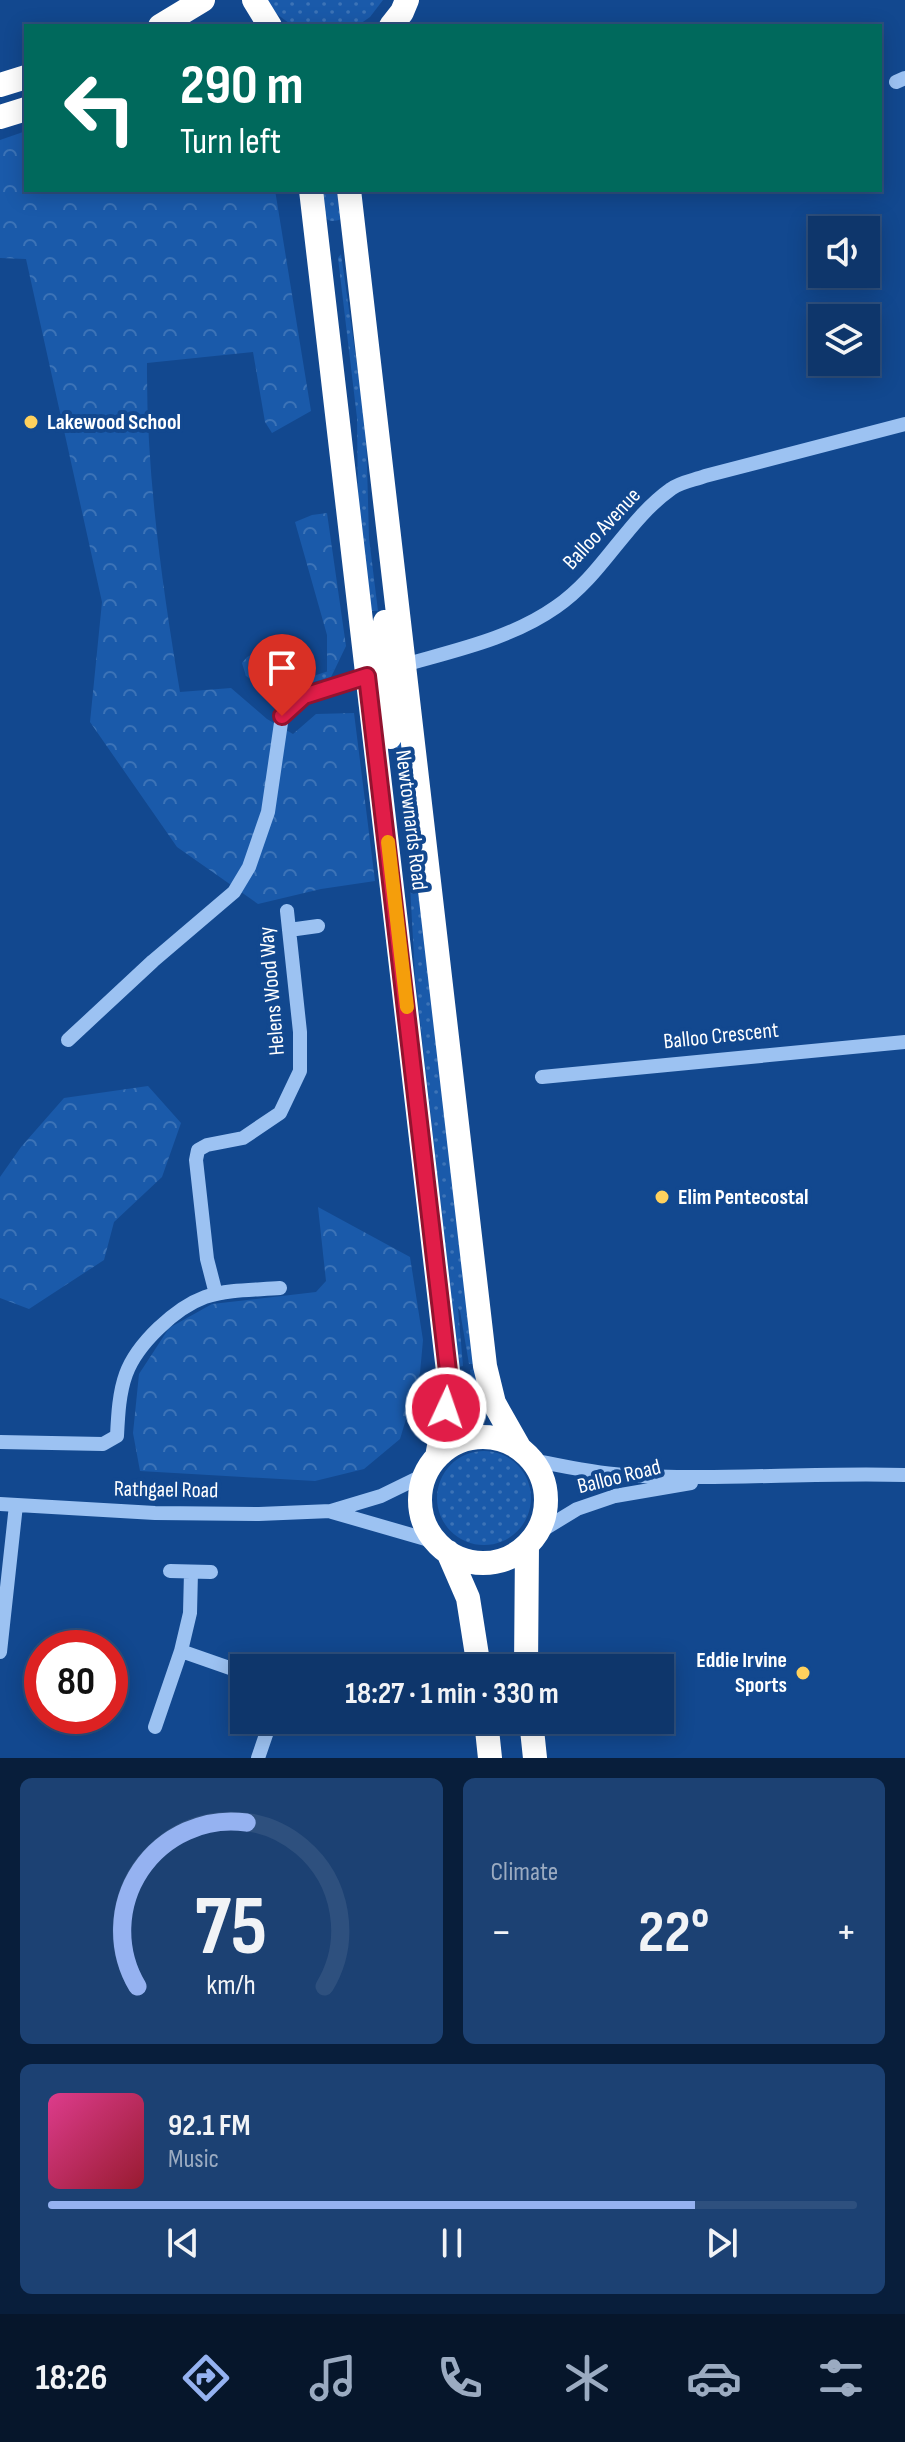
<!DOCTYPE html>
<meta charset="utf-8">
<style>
:root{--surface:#0e366b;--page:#1c4173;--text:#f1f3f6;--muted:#9babc1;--line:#2e507e;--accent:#95b2f1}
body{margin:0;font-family:"Sofia Sans Condensed",sans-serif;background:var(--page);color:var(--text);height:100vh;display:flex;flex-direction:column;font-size:30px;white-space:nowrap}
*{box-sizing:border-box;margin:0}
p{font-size:26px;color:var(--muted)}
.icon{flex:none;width:44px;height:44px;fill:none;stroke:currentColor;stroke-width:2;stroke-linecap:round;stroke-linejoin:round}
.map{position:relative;height:1758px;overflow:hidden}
.panel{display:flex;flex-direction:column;gap:20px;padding:20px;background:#081e3b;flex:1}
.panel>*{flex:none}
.top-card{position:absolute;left:24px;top:24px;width:858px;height:168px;border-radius:0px;box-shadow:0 4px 20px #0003,0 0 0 2px var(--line);background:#00695c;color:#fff;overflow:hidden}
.tools{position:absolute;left:808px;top:216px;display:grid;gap:16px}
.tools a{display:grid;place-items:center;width:72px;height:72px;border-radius:0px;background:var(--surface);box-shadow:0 4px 20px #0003,0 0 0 2px var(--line);font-size:40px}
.speed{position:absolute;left:24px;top:1630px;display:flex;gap:16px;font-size:40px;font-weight:700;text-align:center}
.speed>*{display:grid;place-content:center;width:104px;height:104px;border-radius:50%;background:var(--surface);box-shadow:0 4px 20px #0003,0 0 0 2px var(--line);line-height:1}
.speed .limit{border:12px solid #d22;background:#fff;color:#111}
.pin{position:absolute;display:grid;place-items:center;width:68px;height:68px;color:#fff;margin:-82px -34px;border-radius:50% 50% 50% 0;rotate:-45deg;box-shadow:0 0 8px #0007}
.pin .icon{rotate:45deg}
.me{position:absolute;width:88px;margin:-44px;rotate:3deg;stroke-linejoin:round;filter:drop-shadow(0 0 6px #0008)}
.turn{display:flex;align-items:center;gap:28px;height:168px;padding:0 24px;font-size:36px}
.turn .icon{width:104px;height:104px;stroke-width:2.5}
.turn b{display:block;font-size:56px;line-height:68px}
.big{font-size:60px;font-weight:700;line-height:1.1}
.panel .card{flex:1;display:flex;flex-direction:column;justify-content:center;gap:12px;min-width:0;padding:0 28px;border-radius:12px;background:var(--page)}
.panel .dial{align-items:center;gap:0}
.dial svg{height:208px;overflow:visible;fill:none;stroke:var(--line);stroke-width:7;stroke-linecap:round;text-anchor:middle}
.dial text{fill:var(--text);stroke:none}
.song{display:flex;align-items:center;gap:24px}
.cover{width:96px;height:96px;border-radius:12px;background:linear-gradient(135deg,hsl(330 70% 55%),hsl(350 70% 35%))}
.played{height:8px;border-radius:4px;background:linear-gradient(90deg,var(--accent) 80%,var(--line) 80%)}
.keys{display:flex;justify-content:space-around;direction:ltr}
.heat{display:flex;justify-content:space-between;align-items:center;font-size:44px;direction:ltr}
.panel .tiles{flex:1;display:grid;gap:20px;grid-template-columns:1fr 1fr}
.card:last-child{grid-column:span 2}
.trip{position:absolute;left:230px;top:1654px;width:444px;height:80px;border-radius:0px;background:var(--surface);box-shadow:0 4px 20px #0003,0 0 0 2px var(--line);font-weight:700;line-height:80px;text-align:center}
.dock{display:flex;height:128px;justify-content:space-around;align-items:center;background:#06162b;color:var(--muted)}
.dock .icon{width:56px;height:56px}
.dock .on{color:var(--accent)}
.dock b{font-size:36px;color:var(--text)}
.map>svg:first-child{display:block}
.grass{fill:url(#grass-dots)}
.forest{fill:url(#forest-crowns)}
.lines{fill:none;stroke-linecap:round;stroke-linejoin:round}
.minor{stroke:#9cc2f2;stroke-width:14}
.highway{stroke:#fff;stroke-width:24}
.route-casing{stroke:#92132f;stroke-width:20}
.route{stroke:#e11d48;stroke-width:14}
.slow{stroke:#f59e0b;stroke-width:14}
.poi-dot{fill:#ffd15d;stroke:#12488f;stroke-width:3}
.labels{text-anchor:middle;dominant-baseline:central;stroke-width:8;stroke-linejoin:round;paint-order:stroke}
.poi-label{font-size:22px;font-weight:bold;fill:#fff;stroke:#12488f;text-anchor:start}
.street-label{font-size:22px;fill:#fff;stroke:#12488f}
</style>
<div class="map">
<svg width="905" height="1758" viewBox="0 0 905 1758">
<defs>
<pattern id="grass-dots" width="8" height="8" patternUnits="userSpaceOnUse" patternTransform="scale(2)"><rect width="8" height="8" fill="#1a5aaa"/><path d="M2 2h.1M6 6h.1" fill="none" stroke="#3c73b7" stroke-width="1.8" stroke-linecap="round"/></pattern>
<pattern id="forest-crowns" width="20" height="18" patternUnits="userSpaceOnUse" patternTransform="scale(2)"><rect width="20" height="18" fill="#1a5aaa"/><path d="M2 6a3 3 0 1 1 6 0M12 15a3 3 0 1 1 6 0" fill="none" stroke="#3c73b7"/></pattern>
</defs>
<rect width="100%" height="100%" fill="#12488f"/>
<!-- grass -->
<path class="grass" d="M 266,0 L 383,0 L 370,17 L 357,26 L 293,26 L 274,12 Z
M 321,190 L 338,190 L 341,219 C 319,228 322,204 321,190 Z
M 341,254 L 366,428 L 369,538 L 378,611 L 370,611 L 358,503 L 357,418 L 338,258 Z
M 253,654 L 263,682 L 282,686 L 335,669 L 331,677 L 299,686 L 284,696 L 278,697 L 246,676 L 242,663 L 247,657 Z
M 395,691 L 475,1364 L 469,1364 L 460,1311 L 458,1308 L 463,1366 L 459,1367 L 415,976 L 409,867 L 392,708 Z
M 475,1369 L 483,1412 L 458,1415 L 460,1399 L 459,1371 L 463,1371 L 469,1403 L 473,1404 L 470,1370 Z
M437 1498a47 47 0 1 1 94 0a47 47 0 1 1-94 0Z"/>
<!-- forest -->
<path class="forest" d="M 26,131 L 26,190 L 275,190 L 311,411 L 272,433 L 265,422 L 253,352 L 147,363 C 146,473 162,584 180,692 L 231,688 L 267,719 L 293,734 L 316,714 L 354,713 L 375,881 L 321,889 L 258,904 L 177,847 L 90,722 L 102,602 L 26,259 L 0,258 L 0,140 Z
M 327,513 L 346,646 L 335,669 L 327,672 L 327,635 L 295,522 L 312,515 Z
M 148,1086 L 181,1123 L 162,1177 L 114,1222 L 104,1260 L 29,1309 L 0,1298 L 0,1177 L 21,1147 L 64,1098 Z
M 318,1207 L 410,1257 L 423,1340 L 420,1373 L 400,1439 L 364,1469 L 315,1481 L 140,1471 L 133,1433 L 139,1374 L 169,1328 L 212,1304 L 316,1292 L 326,1281 Z"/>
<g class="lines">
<!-- minor -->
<path class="minor" d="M 896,82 L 905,78
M 397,667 C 451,651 509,640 556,607 C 602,576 626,521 671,489 C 680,482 695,480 705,476 L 905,424
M 289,930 L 318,926
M 68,1040 L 153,961 L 234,892 L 249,867 L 268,812 L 282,716 L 304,696 L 373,674
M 542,1077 L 905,1042
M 216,1294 L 207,1259 L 196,1160 L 198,1150 L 207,1145 L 243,1138 L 280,1113 L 300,1071 L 300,1032 L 287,911
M 0,1442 L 103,1444 L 117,1436 C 118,1416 119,1393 126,1374 C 137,1344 175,1308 205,1297 C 228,1289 256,1290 280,1288
M 532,1460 C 562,1466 592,1473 623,1475 C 717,1481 811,1472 905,1475
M 0,1504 L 155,1513 L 259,1514 L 331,1511 L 381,1496 L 426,1474
M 332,1512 L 436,1542
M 536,1534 L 577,1509 L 615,1496 L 691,1483
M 170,1571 L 211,1572
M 181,1651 L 244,1673
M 0,1652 L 16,1505
M 155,1727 L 181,1651 L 190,1613 L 191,1572
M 258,1758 L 271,1720"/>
<!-- highway -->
<path class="highway" d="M 254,0 L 270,26
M 160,26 L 203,0
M 391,26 L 402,12 L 407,0
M 0,85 L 26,77
M 0,117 L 26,109
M 311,190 L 448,1371 L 446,1408 L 437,1457
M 349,190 L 485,1366 L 494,1403 L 520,1449
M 385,622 L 388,646 L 386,671 L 390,737
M420 1500a63 63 0 1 1 126 0a63 63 0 1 1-126 0Z
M 448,1552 L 468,1598 L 479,1668
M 526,1668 L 527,1545
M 486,1720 L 490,1758
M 531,1720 L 535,1758"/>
</g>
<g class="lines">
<defs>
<path id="route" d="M 282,716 L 304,696 L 367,676 L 448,1371 L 446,1408"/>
</defs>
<!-- route casing -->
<use href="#route" class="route-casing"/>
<!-- route -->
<use href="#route" class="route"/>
<!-- slow -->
<path class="slow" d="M 388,842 L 407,1007"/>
</g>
<!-- markers -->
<g class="poi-dot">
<circle cx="31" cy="422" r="8"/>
<circle cx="662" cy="1197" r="8"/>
<circle cx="803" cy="1673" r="8"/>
</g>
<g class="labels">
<!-- poi labels -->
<g class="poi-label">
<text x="47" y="422">Lakewood School</text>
<text x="678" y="1197">Elim Pentecostal</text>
<text x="787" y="1660" text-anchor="end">Eddie Irvine<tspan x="787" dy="25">Sports</tspan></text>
</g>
<!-- street labels -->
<g class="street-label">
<text transform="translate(602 529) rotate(-47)">Balloo Avenue</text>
<text transform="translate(411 820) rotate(83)">Newtownards Road</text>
<text transform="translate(272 991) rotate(-95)">Helens Wood Way</text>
<text transform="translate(721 1036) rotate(-6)">Balloo Crescent</text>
<text transform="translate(619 1477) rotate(-14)">Balloo Road</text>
<text transform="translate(166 1490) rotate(1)">Rathgael Road</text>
</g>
</g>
</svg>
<div class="tools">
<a><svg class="icon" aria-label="sound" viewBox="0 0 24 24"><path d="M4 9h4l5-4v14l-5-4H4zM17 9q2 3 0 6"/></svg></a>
<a><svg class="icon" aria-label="layers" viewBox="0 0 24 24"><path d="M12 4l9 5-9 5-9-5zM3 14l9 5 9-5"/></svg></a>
</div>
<div class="speed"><div class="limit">80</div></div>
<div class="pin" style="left:282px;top:716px;background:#d93025"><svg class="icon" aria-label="arrive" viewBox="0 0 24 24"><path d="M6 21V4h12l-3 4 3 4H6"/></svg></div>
<svg class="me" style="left:446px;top:1408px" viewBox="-20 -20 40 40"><circle r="17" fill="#e11d48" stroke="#fff" stroke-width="3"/><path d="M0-11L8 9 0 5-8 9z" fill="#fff"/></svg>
<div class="trip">18:27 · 1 min · 330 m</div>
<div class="top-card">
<div class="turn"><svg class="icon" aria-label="left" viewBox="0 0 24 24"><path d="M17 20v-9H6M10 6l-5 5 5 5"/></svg><div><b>290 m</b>Turn left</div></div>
</div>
</div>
<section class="panel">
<div class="tiles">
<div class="card dial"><svg viewBox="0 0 100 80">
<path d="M14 69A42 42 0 1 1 86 69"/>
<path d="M14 69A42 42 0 0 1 56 6" stroke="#95b2f1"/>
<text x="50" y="56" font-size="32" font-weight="700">75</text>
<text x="50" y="72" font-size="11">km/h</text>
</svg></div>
<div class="card"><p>Climate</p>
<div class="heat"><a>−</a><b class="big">22°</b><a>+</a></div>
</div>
<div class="card">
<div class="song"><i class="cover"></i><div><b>92.1 FM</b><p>Music</p></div></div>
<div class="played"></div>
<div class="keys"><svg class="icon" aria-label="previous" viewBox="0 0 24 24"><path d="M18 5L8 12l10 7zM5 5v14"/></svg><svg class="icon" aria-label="pause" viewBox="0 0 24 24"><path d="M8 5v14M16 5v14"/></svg><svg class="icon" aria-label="next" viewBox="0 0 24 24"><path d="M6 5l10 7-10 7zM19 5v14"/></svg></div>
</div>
</div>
</section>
<nav class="dock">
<b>18:26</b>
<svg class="icon on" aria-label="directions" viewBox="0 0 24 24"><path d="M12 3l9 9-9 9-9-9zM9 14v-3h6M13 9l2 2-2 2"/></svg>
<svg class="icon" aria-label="music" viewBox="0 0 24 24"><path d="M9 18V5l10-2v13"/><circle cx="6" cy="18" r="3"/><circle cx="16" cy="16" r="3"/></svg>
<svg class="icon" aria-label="phone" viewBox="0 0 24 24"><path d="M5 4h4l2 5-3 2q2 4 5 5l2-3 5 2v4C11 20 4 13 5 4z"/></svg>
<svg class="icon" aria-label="climate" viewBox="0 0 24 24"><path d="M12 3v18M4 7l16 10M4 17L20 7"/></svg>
<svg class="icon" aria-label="car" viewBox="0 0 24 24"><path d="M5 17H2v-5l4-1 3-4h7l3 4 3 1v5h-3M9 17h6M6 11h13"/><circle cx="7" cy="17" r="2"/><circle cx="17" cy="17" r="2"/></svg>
<svg class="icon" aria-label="filters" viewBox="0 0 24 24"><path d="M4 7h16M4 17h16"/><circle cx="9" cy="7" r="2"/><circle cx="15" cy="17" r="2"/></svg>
</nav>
